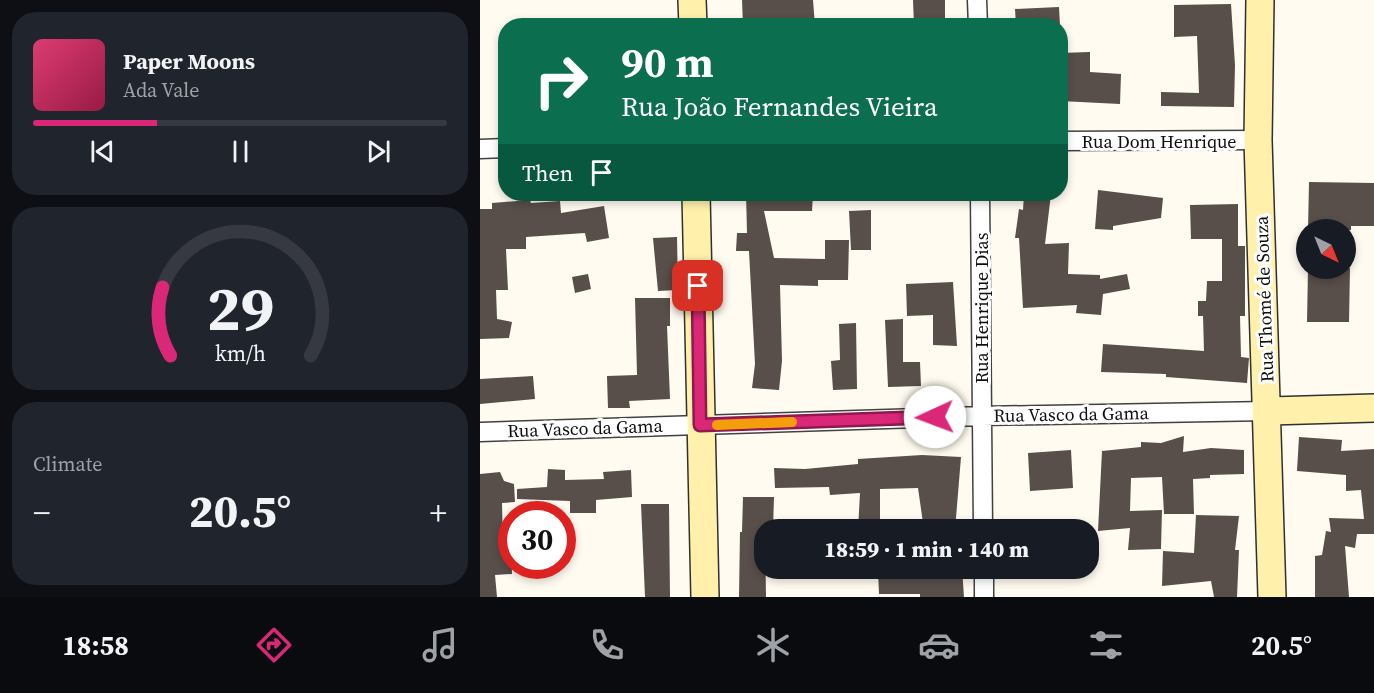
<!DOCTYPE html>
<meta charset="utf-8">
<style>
:root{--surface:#171b24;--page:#20242c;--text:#f1f3f6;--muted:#9ea1a6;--line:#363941;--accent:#db2777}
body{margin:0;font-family:"Source Serif 4",serif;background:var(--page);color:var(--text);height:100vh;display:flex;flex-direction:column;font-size:22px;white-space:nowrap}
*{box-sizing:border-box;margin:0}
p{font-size:20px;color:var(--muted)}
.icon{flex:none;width:33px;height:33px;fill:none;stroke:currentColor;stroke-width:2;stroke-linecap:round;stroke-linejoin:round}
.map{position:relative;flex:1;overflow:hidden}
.details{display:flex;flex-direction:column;gap:12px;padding:12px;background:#0d0f14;width:480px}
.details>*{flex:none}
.guide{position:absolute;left:18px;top:18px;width:570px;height:183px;border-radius:24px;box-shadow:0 3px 9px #0003;background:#0b6e4f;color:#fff;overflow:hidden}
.needle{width:39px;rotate:137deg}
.buttons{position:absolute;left:816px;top:219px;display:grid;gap:12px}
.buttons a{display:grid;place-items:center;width:60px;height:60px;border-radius:50%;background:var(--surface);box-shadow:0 3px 9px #0003;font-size:30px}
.speed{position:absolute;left:18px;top:501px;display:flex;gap:12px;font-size:30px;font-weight:700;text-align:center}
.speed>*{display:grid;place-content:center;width:78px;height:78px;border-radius:50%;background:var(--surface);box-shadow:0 3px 9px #0003;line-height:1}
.speed .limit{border:9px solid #d22;background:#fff;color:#111}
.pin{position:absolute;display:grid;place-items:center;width:51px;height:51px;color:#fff;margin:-26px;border-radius:12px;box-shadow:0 3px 9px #0006}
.me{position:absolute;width:66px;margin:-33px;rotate:268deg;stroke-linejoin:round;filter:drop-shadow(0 0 4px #0008)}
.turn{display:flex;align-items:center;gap:21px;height:126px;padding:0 24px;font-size:27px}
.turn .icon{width:78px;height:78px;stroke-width:2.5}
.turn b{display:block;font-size:42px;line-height:51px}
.then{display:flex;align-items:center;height:57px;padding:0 24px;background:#0003;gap:12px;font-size:22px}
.big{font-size:45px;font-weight:800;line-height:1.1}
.details .tile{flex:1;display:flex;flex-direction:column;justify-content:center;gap:9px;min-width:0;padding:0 21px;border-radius:24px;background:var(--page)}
.details .dial{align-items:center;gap:0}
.dial svg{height:156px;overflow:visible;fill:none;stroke:var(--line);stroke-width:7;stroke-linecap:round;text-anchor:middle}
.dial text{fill:var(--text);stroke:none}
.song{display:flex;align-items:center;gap:18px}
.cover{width:72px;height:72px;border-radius:9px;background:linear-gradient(135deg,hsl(340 70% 55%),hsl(340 70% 35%))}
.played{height:6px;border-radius:3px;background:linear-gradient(90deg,var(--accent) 30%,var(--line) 30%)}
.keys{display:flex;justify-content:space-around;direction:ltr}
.heat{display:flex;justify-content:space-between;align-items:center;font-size:33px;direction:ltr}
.trip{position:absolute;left:274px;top:519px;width:345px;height:60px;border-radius:24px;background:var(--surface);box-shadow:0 3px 9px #0003;font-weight:800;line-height:60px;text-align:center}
.menu{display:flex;height:96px;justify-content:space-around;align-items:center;background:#090b0e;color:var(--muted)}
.menu .icon{width:42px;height:42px}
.menu .current{color:var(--accent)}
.menu b{font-size:27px;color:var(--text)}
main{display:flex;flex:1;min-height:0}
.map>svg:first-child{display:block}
.building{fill:#584e4a}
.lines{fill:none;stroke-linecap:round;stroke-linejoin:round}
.street-casing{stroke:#414141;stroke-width:21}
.secondary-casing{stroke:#303030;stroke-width:30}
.street{stroke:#fff;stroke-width:18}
.secondary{stroke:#fff0ab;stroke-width:27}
.route-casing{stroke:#8e194d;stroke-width:15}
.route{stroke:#db2777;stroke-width:10}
.slow{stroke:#f59e0b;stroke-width:10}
.labels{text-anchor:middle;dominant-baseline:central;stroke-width:6;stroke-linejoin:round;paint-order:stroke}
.street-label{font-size:18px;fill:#0e0e0e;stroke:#fff}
</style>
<main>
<section class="details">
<div class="tile">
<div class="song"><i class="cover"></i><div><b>Paper Moons</b><p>Ada Vale</p></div></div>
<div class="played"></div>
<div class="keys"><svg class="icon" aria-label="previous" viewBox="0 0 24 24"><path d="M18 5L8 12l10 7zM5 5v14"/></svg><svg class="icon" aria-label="pause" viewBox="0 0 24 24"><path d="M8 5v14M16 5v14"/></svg><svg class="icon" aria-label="next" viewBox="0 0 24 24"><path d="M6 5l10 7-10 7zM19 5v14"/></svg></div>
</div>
<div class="tile dial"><svg viewBox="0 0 100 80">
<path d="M14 69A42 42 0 1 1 86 69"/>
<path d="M14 69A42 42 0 0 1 10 34" stroke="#db2777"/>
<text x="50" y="56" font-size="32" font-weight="700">29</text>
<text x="50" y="72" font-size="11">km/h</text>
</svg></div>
<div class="tile"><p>Climate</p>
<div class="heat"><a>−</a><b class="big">20.5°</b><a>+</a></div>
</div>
</section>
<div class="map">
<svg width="894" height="597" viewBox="0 0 894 597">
<rect width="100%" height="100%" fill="#fffbf0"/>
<!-- building -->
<path class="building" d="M 262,0 L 333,0 L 335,26 L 263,26 Z
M 433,0 L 465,0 L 465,26 L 434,26 Z
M 751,4 L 755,65 L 754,107 L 681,106 L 681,92 L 719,93 L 717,36 L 694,37 L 694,5 Z
M 579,7 L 580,26 L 536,26 L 535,9 Z
M 610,52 L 610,72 L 641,74 L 640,104 L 580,101 L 580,53 Z
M 829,182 L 894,183 L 894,226 L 871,226 L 871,230 L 828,230 Z
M 618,190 L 683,198 L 681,218 L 633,226 L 633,230 L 615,229 Z
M 266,194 L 333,194 L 332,211 L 284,211 L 294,258 L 345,259 L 345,240 L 369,240 L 368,280 L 338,280 L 338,286 L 300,285 L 302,361 L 299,390 L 272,388 L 275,364 L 269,251 L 256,251 L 257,233 L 267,233 Z
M 544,194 L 571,194 L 565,244 L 589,243 L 588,274 L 620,275 L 620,279 L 647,274 L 650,289 L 623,294 L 621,315 L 596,313 L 597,305 L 543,308 L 539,238 L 535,238 L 539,209 L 543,210 Z
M 50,200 L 51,203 L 80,201 L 81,213 L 124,206 L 129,238 L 107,242 L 105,233 L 46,237 L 46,249 L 26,249 L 28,290 L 16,290 L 17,319 L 32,322 L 29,338 L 0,339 L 0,209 L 12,209 L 12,203 Z
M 758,204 L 758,246 L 765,246 L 765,316 L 760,316 L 761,357 L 769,358 L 767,383 L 686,377 L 686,374 L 621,372 L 623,344 L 724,351 L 723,316 L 718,316 L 718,301 L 726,301 L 727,281 L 742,281 L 742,239 L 711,239 L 710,205 Z
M 391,210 L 391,250 L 371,250 L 369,211 Z
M 197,237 L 198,290 L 178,291 L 173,238 Z
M 828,268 L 870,268 L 869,322 L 827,322 Z
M 108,274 L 111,289 L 95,293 L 92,277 Z
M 473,282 L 477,346 L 453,345 L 453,315 L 427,316 L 426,284 Z
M 155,298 L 190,298 L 190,326 L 187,326 L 190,399 L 149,401 L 150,408 L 128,408 L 127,376 L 157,375 Z
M 423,319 L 423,362 L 440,362 L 441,386 L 408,387 L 405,320 Z
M 376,323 L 377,389 L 353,390 L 351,361 L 360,360 L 359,324 Z
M 53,376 L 55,399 L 0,404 L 0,379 Z
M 704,436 L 703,452 L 731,448 L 764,450 L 764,474 L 730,475 L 730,478 L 713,479 L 714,514 L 684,514 L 682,477 L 651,478 L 650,511 L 682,510 L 681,549 L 648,550 L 650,528 L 618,531 L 622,451 L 661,447 L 661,442 L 681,443 Z
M 819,437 L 862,440 L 861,451 L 894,449 L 894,534 L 877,534 L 875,548 L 865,546 L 869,597 L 835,597 L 835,556 L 842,555 L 846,531 L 851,532 L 849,518 L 884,519 L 881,490 L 866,491 L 866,475 L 817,471 Z
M 591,450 L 593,488 L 550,491 L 548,453 Z
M 442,455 L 481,457 L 475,530 L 444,530 L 438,488 L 400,489 L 400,530 L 378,530 L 380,493 L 350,495 L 349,487 L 295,488 L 294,468 L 325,469 L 378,464 L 378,459 Z
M 68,469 L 85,470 L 85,480 L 124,479 L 123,472 L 151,470 L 152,497 L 116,500 L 116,513 L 90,513 L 90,501 L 37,499 L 37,489 L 67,487 Z
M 20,472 L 24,481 L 34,484 L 35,502 L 22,503 L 23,543 L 31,542 L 32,574 L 15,575 L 17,597 L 0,597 L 0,474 Z
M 263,497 L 294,497 L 293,530 L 285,530 L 286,597 L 259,597 L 260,532 L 262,532 Z
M 161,504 L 189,504 L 190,597 L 165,597 Z
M 716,515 L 759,516 L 755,550 L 759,550 L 757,597 L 734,597 L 731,581 L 682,586 L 683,551 L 714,553 Z
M 482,568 L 484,597 L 440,597 L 440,594 L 399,594 L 398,571 Z"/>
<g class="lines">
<defs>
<path id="street" d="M 497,0 L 498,26
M 580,141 L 778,140
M 0,149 L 26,148
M 500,194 L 503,530
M 0,432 L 502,416 L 788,411
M 504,568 L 504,597"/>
<path id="secondary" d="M 212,0 L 213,26
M 780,0 L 778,140 L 792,597
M 216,194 L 225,597
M 788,411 L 894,408"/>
</defs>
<!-- street casing -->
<use href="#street" class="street-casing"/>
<!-- secondary casing -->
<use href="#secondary" class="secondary-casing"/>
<!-- street -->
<use href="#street" class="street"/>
<!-- secondary -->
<use href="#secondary" class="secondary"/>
</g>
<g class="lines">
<defs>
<path id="route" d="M 218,286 L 220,425 L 455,417"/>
</defs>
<!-- route casing -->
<use href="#route" class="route-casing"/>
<!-- route -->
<use href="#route" class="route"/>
<!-- slow -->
<path class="slow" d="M 237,425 L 312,422"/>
</g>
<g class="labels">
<!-- street labels -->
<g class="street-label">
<text x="679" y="141">Rua Dom Henrique</text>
<text transform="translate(784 299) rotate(-92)">Rua Thomé de Souza</text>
<text transform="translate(501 308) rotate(-90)">Rua Henrique Dias</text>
<text transform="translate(591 414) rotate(-1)">Rua Vasco da Gama</text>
<text transform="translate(105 428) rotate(-2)">Rua Vasco da Gama</text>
</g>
</g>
</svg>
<div class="buttons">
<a><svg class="needle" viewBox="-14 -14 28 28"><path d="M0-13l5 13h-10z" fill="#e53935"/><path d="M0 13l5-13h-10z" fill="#9ea1a6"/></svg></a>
</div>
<div class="speed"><div class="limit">30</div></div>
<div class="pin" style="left:218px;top:286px;background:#d93025"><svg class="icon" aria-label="arrive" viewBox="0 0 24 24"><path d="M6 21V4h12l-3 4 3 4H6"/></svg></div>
<svg class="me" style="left:455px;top:417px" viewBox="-20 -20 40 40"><circle r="19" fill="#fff"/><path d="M0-13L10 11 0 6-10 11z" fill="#db2777"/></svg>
<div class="trip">18:59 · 1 min · 140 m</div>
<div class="guide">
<div class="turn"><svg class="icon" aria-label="right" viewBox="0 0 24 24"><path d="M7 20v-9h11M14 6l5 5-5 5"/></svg><div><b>90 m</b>Rua João Fernandes Vieira</div></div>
<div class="then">Then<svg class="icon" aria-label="arrive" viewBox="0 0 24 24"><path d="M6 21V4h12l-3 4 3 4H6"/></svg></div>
</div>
</div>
</main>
<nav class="menu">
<b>18:58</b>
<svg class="icon current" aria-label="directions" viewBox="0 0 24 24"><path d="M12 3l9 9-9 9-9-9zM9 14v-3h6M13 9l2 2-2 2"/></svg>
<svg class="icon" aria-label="music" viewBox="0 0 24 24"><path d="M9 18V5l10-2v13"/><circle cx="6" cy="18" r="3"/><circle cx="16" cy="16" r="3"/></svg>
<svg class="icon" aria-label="phone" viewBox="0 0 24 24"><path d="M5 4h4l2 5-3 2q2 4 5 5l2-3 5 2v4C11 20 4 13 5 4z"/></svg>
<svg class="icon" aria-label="climate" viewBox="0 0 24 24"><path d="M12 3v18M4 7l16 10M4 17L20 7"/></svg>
<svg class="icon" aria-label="car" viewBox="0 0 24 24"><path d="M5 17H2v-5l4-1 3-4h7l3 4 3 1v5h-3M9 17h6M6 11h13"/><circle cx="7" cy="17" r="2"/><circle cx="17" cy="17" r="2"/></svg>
<svg class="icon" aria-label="filters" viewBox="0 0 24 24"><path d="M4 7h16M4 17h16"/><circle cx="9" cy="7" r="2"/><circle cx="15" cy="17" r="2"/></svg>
<b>20.5°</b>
</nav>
